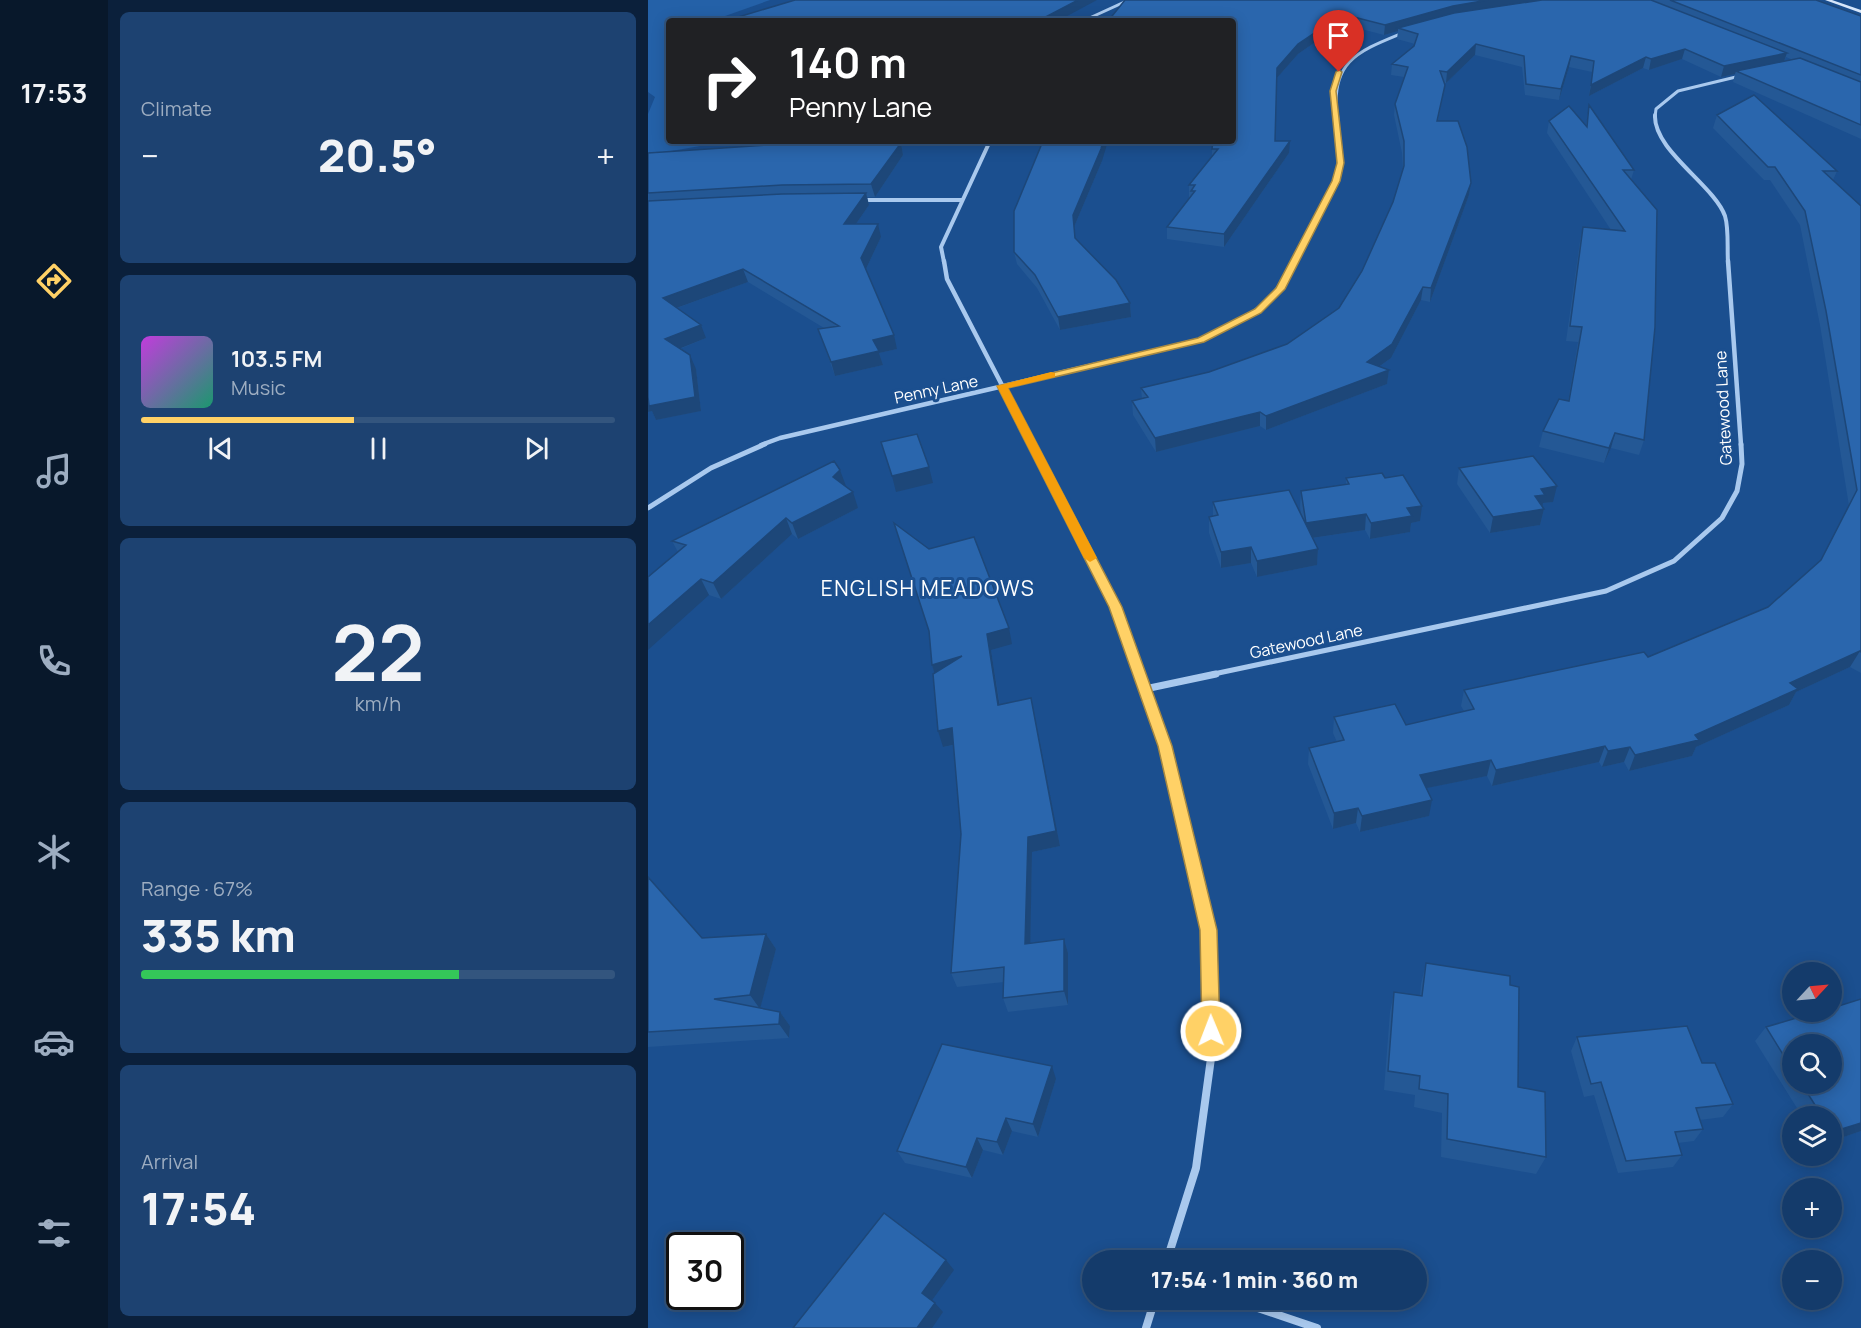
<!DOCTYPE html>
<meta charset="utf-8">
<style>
:root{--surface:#143b6b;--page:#1d4271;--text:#f1f3f6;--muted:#9dadc1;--line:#33557e;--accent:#ffd166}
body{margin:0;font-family:Manrope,sans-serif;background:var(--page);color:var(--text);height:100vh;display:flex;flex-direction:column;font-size:22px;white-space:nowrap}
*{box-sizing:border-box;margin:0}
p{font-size:20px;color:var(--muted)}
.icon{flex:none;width:33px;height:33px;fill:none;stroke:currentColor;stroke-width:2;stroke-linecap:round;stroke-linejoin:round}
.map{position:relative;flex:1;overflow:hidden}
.drawer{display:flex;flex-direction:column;gap:12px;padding:12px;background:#0b203b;width:540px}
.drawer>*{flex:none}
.hud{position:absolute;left:18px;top:18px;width:570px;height:126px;border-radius:6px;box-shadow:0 3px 15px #0003,0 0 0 2px var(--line);background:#202124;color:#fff;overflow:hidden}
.needle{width:39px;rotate:64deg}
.tools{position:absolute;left:1134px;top:962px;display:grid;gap:12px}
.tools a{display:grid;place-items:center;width:60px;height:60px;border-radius:50%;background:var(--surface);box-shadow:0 3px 15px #0003,0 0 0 2px var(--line);font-size:30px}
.speed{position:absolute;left:18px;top:1232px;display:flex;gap:12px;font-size:30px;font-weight:700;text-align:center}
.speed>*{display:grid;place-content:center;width:78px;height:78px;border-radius:50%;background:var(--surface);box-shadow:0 3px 15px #0003,0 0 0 2px var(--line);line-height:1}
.speed .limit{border:3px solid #111;border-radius:9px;background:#fff;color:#111}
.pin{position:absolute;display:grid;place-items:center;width:51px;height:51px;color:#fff;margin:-62px -26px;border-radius:50% 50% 50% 0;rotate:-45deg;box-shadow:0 0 6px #0007}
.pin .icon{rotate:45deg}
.me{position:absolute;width:66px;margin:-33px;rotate:359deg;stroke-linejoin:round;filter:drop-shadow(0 0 4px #0008)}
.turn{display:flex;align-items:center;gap:21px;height:126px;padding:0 24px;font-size:27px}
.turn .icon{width:78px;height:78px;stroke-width:2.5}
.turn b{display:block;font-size:42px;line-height:51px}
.big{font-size:45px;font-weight:800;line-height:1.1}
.drawer .tile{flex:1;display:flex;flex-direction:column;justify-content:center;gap:9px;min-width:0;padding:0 21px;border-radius:9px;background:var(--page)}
.drawer .dial{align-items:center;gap:0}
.dial b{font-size:78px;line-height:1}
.song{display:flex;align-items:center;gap:18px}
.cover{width:72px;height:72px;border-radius:9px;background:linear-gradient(135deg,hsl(290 70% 55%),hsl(160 70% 35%))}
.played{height:6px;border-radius:3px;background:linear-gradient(90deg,var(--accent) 45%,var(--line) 45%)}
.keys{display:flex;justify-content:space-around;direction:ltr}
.heat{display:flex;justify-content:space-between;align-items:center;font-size:33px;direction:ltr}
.charge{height:9px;border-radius:4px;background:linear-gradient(90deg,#34c759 67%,var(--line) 0)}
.trip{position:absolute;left:434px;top:1250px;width:345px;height:60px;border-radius:30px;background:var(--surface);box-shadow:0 3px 15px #0003,0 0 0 2px var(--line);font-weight:800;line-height:60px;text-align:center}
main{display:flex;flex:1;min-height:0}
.dock{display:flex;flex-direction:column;width:108px;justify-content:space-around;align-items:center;background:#08182b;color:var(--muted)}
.dock .icon{width:42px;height:42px}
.dock .active{color:var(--accent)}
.dock b{font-size:27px;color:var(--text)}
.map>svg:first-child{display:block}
.green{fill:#2461a8}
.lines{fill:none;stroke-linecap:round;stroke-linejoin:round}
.minor-far5{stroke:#a9c9ee;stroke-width:3}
.minor-far4{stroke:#a9c9ee;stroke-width:4}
.minor-far3{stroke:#a9c9ee;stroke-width:4.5}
.minor-far2{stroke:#a9c9ee;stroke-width:5}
.minor-far1{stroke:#a9c9ee;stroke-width:7}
.minor{stroke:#a9c9ee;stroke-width:8}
.secondary{fill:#d6e6fa;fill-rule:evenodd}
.wall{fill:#245895;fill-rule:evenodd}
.shaded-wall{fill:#1d4779}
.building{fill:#2a66ad;stroke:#1d4779;stroke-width:1.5}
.route{fill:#ffd166;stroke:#a68842;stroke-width:1.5}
.slow{fill:#f59e0b}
.labels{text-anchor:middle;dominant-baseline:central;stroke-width:6;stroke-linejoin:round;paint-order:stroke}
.far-street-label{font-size:16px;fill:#fff;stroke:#1b4f8f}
.neighbourhood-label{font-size:21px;letter-spacing:1.5px;fill:#fff;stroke:#1b4f8f}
</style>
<main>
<nav class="dock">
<b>17:53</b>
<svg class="icon active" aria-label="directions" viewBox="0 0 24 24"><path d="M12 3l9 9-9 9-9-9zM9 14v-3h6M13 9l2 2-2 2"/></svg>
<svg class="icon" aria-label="music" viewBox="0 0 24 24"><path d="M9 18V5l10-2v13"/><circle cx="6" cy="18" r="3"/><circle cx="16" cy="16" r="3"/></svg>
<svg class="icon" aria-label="phone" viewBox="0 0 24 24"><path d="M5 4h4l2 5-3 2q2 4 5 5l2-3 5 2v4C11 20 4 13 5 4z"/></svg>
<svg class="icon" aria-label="climate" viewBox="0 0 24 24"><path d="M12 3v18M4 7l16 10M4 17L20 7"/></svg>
<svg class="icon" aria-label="car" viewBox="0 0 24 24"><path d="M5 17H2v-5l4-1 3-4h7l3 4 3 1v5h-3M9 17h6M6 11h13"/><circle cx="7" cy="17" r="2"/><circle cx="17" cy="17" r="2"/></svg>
<svg class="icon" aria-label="filters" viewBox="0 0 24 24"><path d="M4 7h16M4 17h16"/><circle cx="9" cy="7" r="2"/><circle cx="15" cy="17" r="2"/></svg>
</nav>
<section class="drawer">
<div class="tile"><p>Climate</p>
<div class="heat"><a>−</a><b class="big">20.5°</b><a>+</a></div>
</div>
<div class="tile">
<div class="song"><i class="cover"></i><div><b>103.5 FM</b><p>Music</p></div></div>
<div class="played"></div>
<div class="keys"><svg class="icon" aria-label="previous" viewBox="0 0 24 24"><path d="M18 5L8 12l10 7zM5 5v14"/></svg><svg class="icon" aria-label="pause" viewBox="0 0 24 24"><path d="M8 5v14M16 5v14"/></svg><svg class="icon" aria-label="next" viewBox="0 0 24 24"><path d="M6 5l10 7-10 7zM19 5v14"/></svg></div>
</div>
<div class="tile dial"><b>22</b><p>km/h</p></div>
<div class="tile"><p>Range · 67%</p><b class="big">335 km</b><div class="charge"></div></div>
<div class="tile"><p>Arrival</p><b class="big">17:54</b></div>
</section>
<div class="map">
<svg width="1213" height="1328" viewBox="0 0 1213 1328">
<rect width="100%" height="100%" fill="#1b4f8f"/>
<!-- green -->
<path class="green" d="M 0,0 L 122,0 L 63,21 L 21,21 L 21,141 L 81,141 L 0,155 L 0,114 L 7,97 L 0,92 Z"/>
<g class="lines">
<!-- minor-far5 -->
<path class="minor-far5" d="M 435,21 L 481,0
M 689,117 C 682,60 711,51 757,32
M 1007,117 L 1008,109 L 1030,91 L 1092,76"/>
<!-- minor-far4 -->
<path class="minor-far4" d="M 1007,115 C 1005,150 1066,185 1077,216 C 1081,229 1079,248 1080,262
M 213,200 L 314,200
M 296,262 L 293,247 L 342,141
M 646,262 L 688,181 L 692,154 L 689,115"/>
<!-- minor-far3 -->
<path class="minor-far3" d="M 296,261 L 299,279 L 385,445
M 1080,261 L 1093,445
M 113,445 L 132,438 L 553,340 C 602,315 620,312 647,261"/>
<!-- minor-far2 -->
<path class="minor-far2" d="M 384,444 L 468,607 L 492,675
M 0,508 L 63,468 L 117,444
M 561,675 L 958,591 L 1026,561 L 1074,518 L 1089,491 L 1094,464 L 1093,444"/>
<!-- minor-far1 -->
<path class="minor-far1" d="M 492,674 L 517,746 L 561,930 L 562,965
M 497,689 L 568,674"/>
<!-- minor -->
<path class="minor" d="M 519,1260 L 548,1168 L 564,1051 L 562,963
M 583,1299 L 669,1328
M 498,1328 L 507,1299"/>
<!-- secondary -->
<path class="secondary" d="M 1177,0 L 1184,0 L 1213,10 L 1213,13 Z"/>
</g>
<!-- wall -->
<path class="wall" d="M 477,0 L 1168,0 L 1213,16 L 1213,139 L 1085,82 L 1087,74 L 1073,77 L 1034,59 L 1001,70 L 995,68 L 941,96 L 944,72 L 921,67 L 911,100 L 877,95 L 874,67 L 827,55 L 798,83 L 796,83 L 795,96 L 790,121 L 823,183 L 821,195 L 782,302 L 773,300 L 743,358 L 731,367 L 741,370 L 739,384 L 618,430 L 612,426 L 508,452 L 485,415 L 484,401 L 494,399 L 493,388 L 561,372 L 639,344 L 691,308 L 714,271 L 745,202 L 755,170 L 754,153 L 746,115 L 747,104 L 756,77 L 743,75 L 744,64 L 766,46 L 767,44 L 749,39 L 750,31 L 736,35 L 702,26 L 673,38 L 650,54 L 628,79 L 627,141 L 641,153 L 576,247 L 519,239 L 519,227 L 543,197 L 541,197 L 541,185 L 564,156 L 564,149 L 585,21 ZM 1138,57 L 1145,60 L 1136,61 Z
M 941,105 L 986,170 L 983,180 L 996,440 L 991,455 L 963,448 L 956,463 L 891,447 L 895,431 L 920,401 L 930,342 L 918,341 L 932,241 L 935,227 L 963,230 L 899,133 L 901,121 L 938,126 Z
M 1069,115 L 1189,171 L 1185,180 L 1213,206 L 1213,673 L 1202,667 L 1148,692 L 1141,705 L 1048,747 L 1044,756 L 981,771 L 976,762 L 954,767 L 951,762 L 844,786 L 839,776 L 778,788 L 781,816 L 712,832 L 708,823 L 685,829 L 660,764 L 661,748 L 689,742 L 685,733 L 686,717 L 758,725 L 816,711 L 813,706 L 816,690 L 1000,657 L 1120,607 L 1173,560 L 1201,506 L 1172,325 L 1152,225 L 1122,180 L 1116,180 L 1065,128 Z
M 253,143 L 255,155 L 227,197 L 219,197 L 221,205 L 208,224 L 233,237 L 218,269 L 249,349 L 231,353 L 235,365 L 187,376 L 170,329 L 176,328 L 100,282 L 29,308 L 58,338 L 32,349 L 48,369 L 53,411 L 8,420 L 4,411 L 0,412 L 0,153 Z
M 454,161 L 426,227 L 427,238 L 482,303 L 483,317 L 412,330 L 389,288 L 369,264 L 366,252 Z
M 811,468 L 905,502 L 895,503 L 894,507 L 896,509 L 892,525 L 842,533 L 809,484 Z
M 698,478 L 737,478 L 772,521 L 763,523 L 762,532 L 722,539 L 717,530 L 665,538 L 670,549 L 669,565 L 609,577 L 603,563 L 573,568 L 561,533 L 561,517 L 565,516 L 565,502 L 653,515 L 652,507 L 653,491 L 698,484 Z
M 197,486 L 210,508 L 150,539 L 144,534 L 73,599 L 61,595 L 30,552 L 24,541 Z
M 364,644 L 343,650 L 352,705 L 386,714 L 412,846 L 384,852 L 382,943 L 416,939 L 420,953 L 420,1005 L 360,1012 L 355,998 L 356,982 L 309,987 L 303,973 L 313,834 L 306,745 L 295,747 L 287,673 L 284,665 Z
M 0,877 L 54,938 L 118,934 L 128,949 L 112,1008 L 132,1012 L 142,1026 L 141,1038 L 0,1047 Z
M 778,963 L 862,985 L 870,1087 L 898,1157 L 888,1174 L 793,1157 L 794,1113 L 766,1107 L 767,1095 L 736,1090 L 742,1012 L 746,992 L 772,996 L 773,984 Z
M 1213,999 L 1213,1131 L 1184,1141 L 1184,1116 L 1154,1116 L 1107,1041 L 1118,1027 L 1172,1011 L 1184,1011 L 1184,1008 ZM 1144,1044 L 1184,1044 L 1184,1083 L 1144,1083 Z
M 929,1037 L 1054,1063 L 1085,1104 L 1075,1117 L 1052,1120 L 1055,1129 L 1046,1141 L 1030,1143 L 1034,1155 L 1025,1167 L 970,1173 L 946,1095 L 936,1097 L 923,1051 Z
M 408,1079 L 390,1137 L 364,1131 L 355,1155 L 335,1150 L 324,1178 L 257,1163 L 249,1151 Z"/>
<!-- shaded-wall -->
<path class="shaded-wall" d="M 430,0 L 449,0 L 410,21 L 390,21 Z
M 840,0 L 903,0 L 750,28 L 750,31 L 736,35 L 737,25 L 805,6 Z
M 702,16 L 702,26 L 673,38 L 650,54 L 628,79 L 629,68 L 650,44 L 674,28 Z
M 828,44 L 827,55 L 798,83 L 799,72 Z
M 1037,49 L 1034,59 L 1001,70 L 1003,59 Z
M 1139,53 L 1135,64 L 1088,71 L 1087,74 L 1073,77 L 1076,66 Z
M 923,56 L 921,67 L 911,100 L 913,89 Z
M 998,57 L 995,68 L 941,96 L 943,85 Z
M 455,141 L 460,141 L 454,161 L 426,227 L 425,215 Z
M 642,141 L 641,153 L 576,247 L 576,234 Z
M 253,143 L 255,155 L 227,197 L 223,184 Z
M 823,183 L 821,195 L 782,302 L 783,288 Z
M 218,193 L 221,205 L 199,237 L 196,224 Z
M 230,224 L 233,237 L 217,271 L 213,258 Z
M 95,269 L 100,282 L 20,311 L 15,298 Z
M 775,287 L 773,300 L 743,358 L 718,376 L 719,362 Z
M 482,303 L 483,317 L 412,330 L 410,317 Z
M 53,325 L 58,338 L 23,352 L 17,339 Z
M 246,335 L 249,349 L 231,353 L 235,365 L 187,376 L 183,362 L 225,340 Z
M 42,355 L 48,369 L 53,411 L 8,420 L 4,411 L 0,412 L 0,397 Z
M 741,370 L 739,384 L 618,430 L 618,416 Z
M 612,412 L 612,426 L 508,452 L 507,438 Z
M 967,433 L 963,448 L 956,463 L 961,448 Z
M 281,467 L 285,483 L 248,492 L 244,476 Z
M 192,470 L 198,486 L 185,477 Z
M 909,486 L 905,502 L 895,503 L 894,509 L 896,509 L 892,525 L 842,533 L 845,517 L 887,496 L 893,489 Z
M 205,492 L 210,508 L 150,539 L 144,523 Z
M 774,506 L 772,521 L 763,523 L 762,532 L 722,539 L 723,523 L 759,508 Z
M 718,514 L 717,530 L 657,539 L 658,523 Z
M 138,518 L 144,534 L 73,599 L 65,583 Z
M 603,547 L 603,563 L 573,568 L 573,552 Z
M 670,549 L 669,565 L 609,577 L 609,561 Z
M 53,579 L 61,595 L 0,650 L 0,625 Z
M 361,628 L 364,644 L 343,650 L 354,721 L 350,705 L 339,634 Z
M 1212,651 L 1202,667 L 1148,692 L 1141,705 L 1048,747 L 1044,756 L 981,771 L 987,755 Z
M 314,656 L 289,681 L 284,665 Z
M 383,698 L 412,846 L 384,852 L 382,958 L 377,944 Z
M 304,728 L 309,744 L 295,747 L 290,731 Z
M 957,746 L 951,762 L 844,786 L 848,770 Z
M 982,747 L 976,762 L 954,767 L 960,751 Z
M 843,760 L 839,776 L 769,790 L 772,775 Z
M 784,800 L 781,816 L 712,832 L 714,816 Z
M 710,808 L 708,823 L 685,829 L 686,813 Z
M 118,934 L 128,949 L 112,1009 L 102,995 Z
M 416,939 L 420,953 L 420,1005 L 416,991 Z
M 132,1012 L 142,1026 L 141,1038 L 131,1024 Z
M 404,1066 L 408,1079 L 390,1137 L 385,1124 Z
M 358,1118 L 364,1131 L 355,1155 L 349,1142 Z
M 1213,1123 L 1213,1131 L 1184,1141 L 1184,1132 Z
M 329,1138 L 335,1150 L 324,1178 L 318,1167 Z
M 298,1260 L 306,1270 L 282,1303 L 274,1293 Z
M 287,1303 L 295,1312 L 284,1328 L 269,1328 Z"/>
<!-- building -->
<path class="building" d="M 147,0 L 430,0 L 390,21 L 77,21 Z
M 477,0 L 840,0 L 805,6 L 737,25 L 702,16 L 674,28 L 650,44 L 629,68 L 627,141 L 642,141 L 576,234 L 519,227 L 547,191 L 543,191 L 547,185 L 541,185 L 570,149 L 564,149 L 565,141 L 585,141 L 585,21 L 460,21 Z
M 894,0 L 1003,0 L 1139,53 L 1076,66 L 1037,49 L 1003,59 L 998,57 L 943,85 L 946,61 L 923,56 L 913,89 L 878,84 L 876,56 L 828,44 L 799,72 L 792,71 L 797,85 L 789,121 L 810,121 L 819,147 L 823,183 L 783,288 L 775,287 L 744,344 L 719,362 L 741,370 L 618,416 L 612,412 L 507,438 L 484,401 L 500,397 L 493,388 L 561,372 L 639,344 L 691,308 L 714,271 L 745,202 L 756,166 L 756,141 L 747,104 L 760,67 L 744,64 L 766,46 L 770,34 L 750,28 L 806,13 Z
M 1022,0 L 1168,0 L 1213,16 L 1213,75 Z
M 1152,58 L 1213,82 L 1213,125 L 1088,71 Z
M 1106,95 L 1189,171 L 1175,171 L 1213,206 L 1213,652 L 1212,651 L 1142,683 L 1150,689 L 1047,735 L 1051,740 L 987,755 L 982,747 L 960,751 L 957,746 L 848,770 L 843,760 L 772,775 L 784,800 L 714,816 L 710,808 L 686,813 L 661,748 L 696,740 L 686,717 L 747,704 L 758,725 L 826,709 L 816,690 L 996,652 L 1000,657 L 1120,607 L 1173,560 L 1209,490 L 1178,311 L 1157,211 L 1127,167 L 1120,167 L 1069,115 Z
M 941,105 L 986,170 L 975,170 L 1009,210 L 1007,327 L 996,440 L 967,433 L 961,448 L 895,431 L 911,399 L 921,401 L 934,327 L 922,326 L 935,227 L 977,231 L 901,121 L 921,106 L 939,127 Z
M 395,141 L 455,141 L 453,149 L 425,215 L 427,238 L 468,280 L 482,303 L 410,317 L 387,275 L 366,252 L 366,211 Z
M 253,143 L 223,184 L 134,185 L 0,193 L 0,153 L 119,145 Z
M 218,193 L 196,224 L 230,224 L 213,258 L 246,335 L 225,340 L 231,351 L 183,362 L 170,329 L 191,326 L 95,269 L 15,298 L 53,325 L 17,339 L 42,355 L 47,397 L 1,406 L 0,397 L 0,201 L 134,194 Z
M 269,434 L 281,467 L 244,476 L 233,442 Z
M 885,456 L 909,486 L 893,489 L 897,495 L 887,496 L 896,509 L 845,517 L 811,468 Z
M 186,461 L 192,470 L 185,477 L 205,492 L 144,523 L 138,518 L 65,583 L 53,579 L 0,625 L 0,577 L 38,545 L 24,541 Z
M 734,473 L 737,478 L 755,475 L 774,506 L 759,508 L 764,516 L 723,523 L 718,514 L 658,523 L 653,491 L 701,484 L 698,478 Z
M 641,490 L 670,549 L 609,561 L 603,547 L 573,552 L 561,517 L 570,515 L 565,502 Z
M 246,523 L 281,549 L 326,537 L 361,628 L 339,634 L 350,705 L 383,698 L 408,831 L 380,837 L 377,944 L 416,939 L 416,991 L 355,998 L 356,967 L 303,973 L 313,834 L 304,728 L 290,731 L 285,674 L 314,656 L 284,665 L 281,631 Z
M 0,877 L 54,938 L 118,934 L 102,995 L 66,999 L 132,1012 L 131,1024 L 0,1032 Z
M 778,963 L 862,976 L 862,985 L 871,987 L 870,1087 L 897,1092 L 898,1157 L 799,1139 L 800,1094 L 771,1089 L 772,1076 L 740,1071 L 746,992 L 774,996 Z
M 1213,999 L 1213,1123 L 1184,1132 L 1184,1116 L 1174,1116 L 1153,1083 L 1184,1083 L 1184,1044 L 1144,1044 L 1144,1069 L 1118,1027 L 1172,1011 L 1184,1011 L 1184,1008 Z
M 1039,1026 L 1054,1063 L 1067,1063 L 1085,1104 L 1048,1108 L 1055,1129 L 1027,1132 L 1034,1155 L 978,1161 L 953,1082 L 943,1084 L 929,1037 Z
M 294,1044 L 404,1066 L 385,1124 L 358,1118 L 349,1142 L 329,1138 L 318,1167 L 249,1151 Z
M 236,1213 L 298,1260 L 274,1293 L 287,1303 L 269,1328 L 145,1328 Z"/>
<!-- route -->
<path class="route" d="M 691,70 L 694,72 L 688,91 L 696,163 L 692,181 L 637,289 L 613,313 L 556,342 L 360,388 L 474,607 L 524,746 L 569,930 L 572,1031 L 570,1037 L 563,1040 L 557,1037 L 554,1031 L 552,930 L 510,746 L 461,607 L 349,386 L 550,338 L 607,309 L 628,288 L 684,181 L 689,163 L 682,91 L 688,72 Z"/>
<!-- slow -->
<path class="slow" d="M 403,372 L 407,373 L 407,377 L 360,388 L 449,558 L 442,562 L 436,558 L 349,386 Z"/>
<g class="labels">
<!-- far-street labels -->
<g class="far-street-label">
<text transform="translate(288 389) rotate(-12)">Penny Lane</text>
<text transform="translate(1075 408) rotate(-93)">Gatewood Lane</text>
<text transform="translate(658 641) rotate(-12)">Gatewood Lane</text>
</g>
<!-- neighbourhood labels -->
<g class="neighbourhood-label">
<text x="280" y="588">ENGLISH MEADOWS</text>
</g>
</g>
</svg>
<div class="tools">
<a><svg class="needle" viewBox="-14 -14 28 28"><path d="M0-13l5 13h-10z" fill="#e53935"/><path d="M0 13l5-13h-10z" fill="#9dadc1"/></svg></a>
<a><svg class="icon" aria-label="search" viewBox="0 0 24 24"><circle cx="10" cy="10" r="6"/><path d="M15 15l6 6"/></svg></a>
<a><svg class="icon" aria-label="layers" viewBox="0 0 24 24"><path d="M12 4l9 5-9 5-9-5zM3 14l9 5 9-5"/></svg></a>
<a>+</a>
<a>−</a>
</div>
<div class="speed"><div class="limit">30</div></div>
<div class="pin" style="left:691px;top:72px;background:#d93025"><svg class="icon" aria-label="arrive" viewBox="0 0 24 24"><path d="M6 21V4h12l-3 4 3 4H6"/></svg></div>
<svg class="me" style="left:563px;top:1031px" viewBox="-20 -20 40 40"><circle r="17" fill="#ffd166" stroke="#fff" stroke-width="3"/><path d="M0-11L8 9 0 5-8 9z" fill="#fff"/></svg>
<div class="trip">17:54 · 1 min · 360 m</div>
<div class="hud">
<div class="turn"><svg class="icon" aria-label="right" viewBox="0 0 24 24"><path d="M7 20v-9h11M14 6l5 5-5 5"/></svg><div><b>140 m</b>Penny Lane</div></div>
</div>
</div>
</main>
